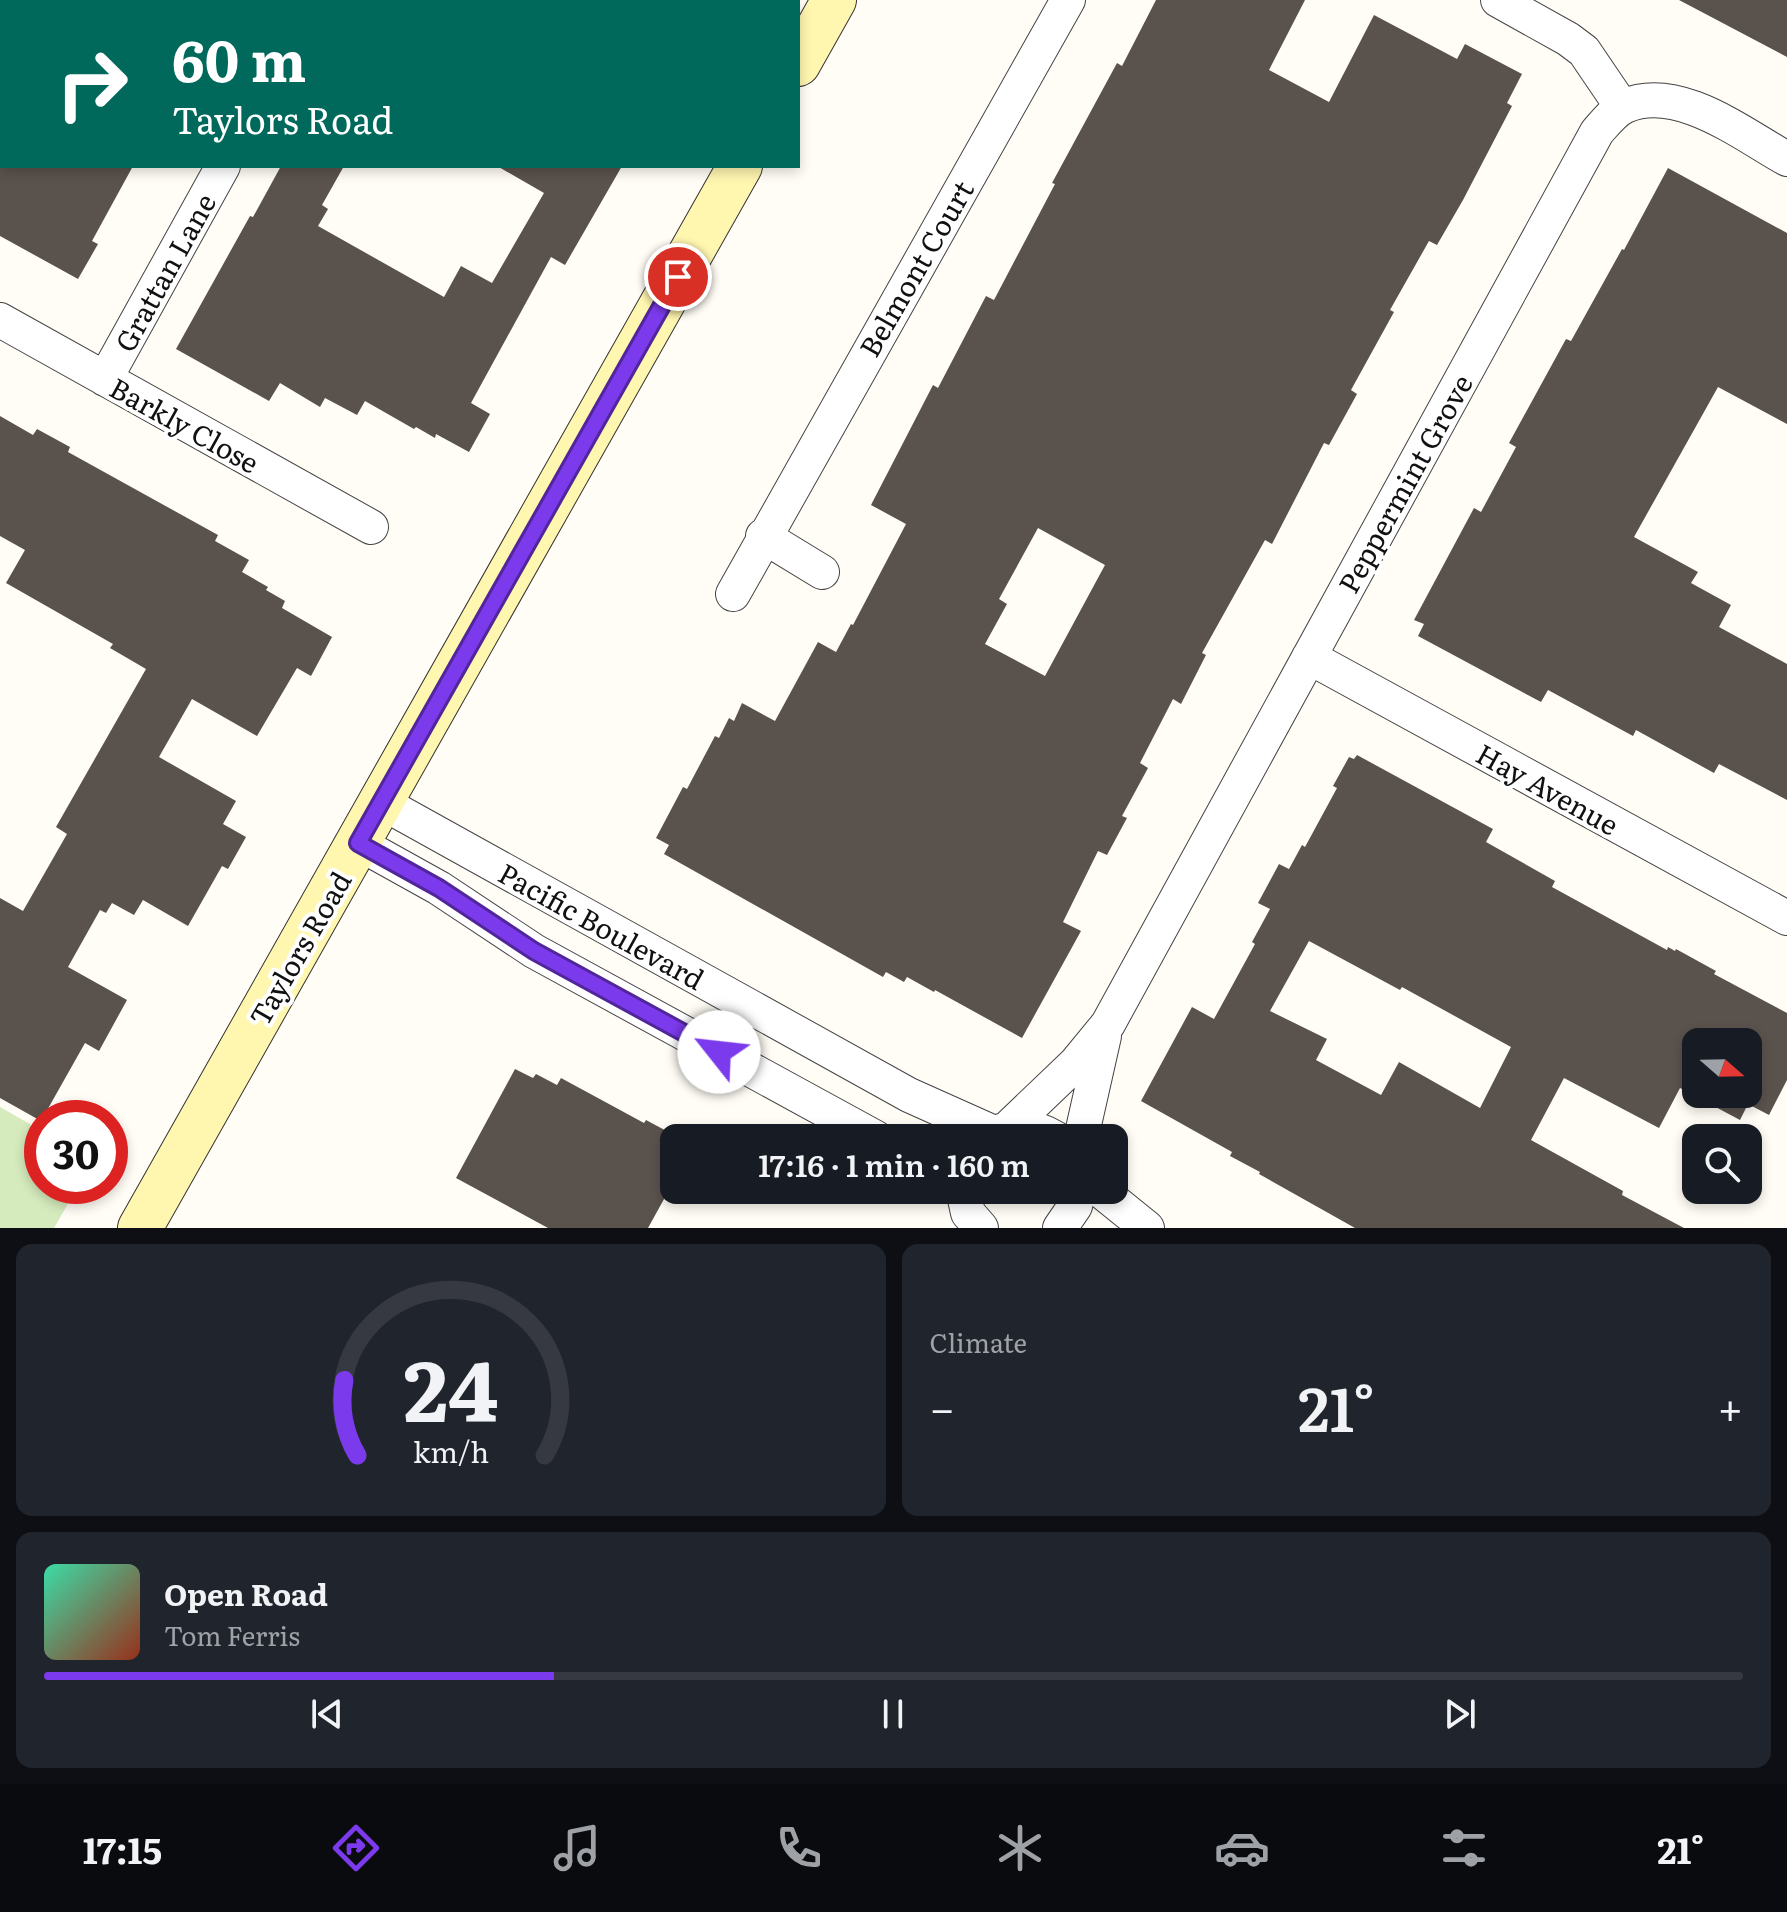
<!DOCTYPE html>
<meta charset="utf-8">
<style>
:root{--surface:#171b24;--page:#20242c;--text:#f1f3f6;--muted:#9ea1a6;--line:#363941;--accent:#7c3aed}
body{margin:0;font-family:Literata,serif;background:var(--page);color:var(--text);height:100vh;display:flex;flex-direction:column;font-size:30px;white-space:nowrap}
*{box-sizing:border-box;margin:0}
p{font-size:26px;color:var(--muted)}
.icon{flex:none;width:44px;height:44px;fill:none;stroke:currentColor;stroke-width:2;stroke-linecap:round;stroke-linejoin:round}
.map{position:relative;height:1228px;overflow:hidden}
.details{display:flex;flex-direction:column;gap:16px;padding:16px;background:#0d0f14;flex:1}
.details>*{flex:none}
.guide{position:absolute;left:0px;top:0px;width:800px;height:168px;box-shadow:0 4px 12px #0003;background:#00695c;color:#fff;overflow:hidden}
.needle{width:52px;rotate:110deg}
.fabs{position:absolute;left:1682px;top:1028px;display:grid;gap:16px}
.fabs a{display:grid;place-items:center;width:80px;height:80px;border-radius:16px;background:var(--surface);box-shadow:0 4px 12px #0003;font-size:40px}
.speed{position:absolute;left:24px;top:1100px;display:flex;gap:16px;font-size:40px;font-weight:700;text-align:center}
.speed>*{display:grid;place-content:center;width:104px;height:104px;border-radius:50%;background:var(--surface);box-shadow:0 4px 12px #0003;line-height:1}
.speed .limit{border:12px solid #d22;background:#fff;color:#111}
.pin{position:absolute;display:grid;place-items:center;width:68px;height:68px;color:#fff;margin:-34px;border:4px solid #fff;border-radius:50%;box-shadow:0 2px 8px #0007}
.me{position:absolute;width:88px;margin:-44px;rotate:299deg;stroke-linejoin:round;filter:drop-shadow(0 0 6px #0008)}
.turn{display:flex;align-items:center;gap:28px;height:168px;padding:0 40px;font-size:36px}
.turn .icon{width:104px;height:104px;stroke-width:2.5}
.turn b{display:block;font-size:56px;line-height:68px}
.big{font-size:60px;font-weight:600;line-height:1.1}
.details .widget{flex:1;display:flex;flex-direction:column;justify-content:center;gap:12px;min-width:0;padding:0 28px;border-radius:16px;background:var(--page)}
.details .dial{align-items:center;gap:0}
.dial svg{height:208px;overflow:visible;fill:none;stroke:var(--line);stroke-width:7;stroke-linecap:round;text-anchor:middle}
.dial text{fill:var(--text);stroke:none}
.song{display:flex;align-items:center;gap:24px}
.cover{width:96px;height:96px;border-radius:12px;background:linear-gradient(135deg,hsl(160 70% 55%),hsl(10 70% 35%))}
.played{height:8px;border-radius:4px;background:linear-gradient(90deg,var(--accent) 30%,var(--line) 30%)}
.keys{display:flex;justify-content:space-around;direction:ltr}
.heat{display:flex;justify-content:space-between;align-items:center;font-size:44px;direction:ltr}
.details .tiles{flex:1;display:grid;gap:16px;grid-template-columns:1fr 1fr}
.widget:last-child{grid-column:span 2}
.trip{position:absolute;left:660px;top:1124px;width:468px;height:80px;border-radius:16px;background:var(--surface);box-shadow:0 4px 12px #0003;font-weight:600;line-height:80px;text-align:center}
.dock{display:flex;height:128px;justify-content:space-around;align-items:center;background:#090b0e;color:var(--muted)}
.dock .icon{width:56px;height:56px}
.dock .current{color:var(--accent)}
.dock b{font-size:36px;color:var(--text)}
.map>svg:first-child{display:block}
.green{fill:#d5ebbd}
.building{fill:#5a524d;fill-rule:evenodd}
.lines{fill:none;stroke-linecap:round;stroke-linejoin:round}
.minor-casing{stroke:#444;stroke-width:36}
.secondary-casing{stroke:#333;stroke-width:46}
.minor{stroke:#fff;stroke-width:34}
.secondary{stroke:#fff6b0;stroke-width:44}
.route-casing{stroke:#51269a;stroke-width:20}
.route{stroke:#7c3aed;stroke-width:14}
.labels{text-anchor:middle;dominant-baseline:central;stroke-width:8;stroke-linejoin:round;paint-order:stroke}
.street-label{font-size:28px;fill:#111;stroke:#fff}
</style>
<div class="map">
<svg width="1787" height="1228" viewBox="0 0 1787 1228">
<rect width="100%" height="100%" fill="#fffdf5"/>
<!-- green -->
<path class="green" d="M 0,1107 L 42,1131 L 42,1186 L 78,1186 L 54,1228 L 0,1228 Z"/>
<!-- building -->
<path class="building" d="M 1156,0 L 1305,0 L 1269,70 L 1329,102 L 1374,15 L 1457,59 L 1465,44 L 1522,74 L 1507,103 L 1512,106 L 1463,200 L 1437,245 L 1429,241 L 1390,310 L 1394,312 L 1351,390 L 1357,394 L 1329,445 L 1324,443 L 1272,544 L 1265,540 L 1202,653 L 1206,655 L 1181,704 L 1173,699 L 1140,763 L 1148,768 L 1122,816 L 1127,818 L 1107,855 L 1098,851 L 1063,922 L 1081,931 L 1022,1038 L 935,990 L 934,992 L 907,977 L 904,982 L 886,972 L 883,977 L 664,854 L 669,845 L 656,838 L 683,787 L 687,789 L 715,736 L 719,738 L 729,718 L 734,721 L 742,703 L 775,721 L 818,642 L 836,652 L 851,624 L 853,625 L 906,524 L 871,505 L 933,385 L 938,388 L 986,296 L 994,300 L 1055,184 L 1052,183 L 1117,63 L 1122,66 ZM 1038,528 L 1105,565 L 1045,676 L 985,644 L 1007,604 L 999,599 Z
M 1679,0 L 1787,0 L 1787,57 Z
M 0,166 L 133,166 L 92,241 L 98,244 L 78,279 L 0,236 Z
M 281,166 L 344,166 L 322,205 L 328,209 L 318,226 L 444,297 L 461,266 L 492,283 L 544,193 L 497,166 L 622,166 L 565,265 L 551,257 L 471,403 L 490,414 L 469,452 L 436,434 L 435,438 L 416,427 L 414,429 L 365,401 L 357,415 L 325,398 L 320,407 L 280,383 L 269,401 L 176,349 L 250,216 L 253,217 Z
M 1668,168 L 1787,233 L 1787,424 L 1718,387 L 1634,537 L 1698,572 L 1691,583 L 1731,605 L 1719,627 L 1787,664 L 1787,800 L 1719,764 L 1714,773 L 1636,730 L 1633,736 L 1548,690 L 1541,702 L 1418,636 L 1424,624 L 1414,620 L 1474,508 L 1481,512 L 1516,447 L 1509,443 L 1566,339 L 1571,341 L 1622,249 L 1624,250 Z
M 0,416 L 33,435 L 37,429 L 70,447 L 68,452 L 218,535 L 215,541 L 249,560 L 242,572 L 268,587 L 266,590 L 285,601 L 282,608 L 332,637 L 311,676 L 297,668 L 257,736 L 192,699 L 159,757 L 236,801 L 223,824 L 246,837 L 228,869 L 222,866 L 188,926 L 143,900 L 134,915 L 112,903 L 106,913 L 100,910 L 68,967 L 127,1000 L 99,1051 L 85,1043 L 41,1121 L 0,1098 L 0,898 L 23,911 L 67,834 L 56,827 L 146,669 L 110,648 L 113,644 L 6,583 L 25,550 L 0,536 Z
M 1357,755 L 1493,829 L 1486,842 L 1555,881 L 1552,887 L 1667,950 L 1668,947 L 1675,951 L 1676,949 L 1716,971 L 1714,974 L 1787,1013 L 1787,1080 L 1769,1115 L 1748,1104 L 1740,1120 L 1680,1088 L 1659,1128 L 1564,1078 L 1531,1140 L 1623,1191 L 1622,1195 L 1684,1228 L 1355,1228 L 1259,1174 L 1260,1172 L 1230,1156 L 1232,1152 L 1141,1101 L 1192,1007 L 1214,1019 L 1255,944 L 1252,942 L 1270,909 L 1258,903 L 1279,864 L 1289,869 L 1302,845 L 1305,847 L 1337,788 L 1333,786 L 1349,757 L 1354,759 ZM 1309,941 L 1400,990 L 1402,987 L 1511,1047 L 1480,1108 L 1399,1062 L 1381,1095 L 1316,1060 L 1327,1039 L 1270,1011 ZM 1696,1042 L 1748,1042 L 1748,1094 L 1696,1094 Z
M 515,1069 L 533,1078 L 536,1074 L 557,1085 L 561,1078 L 644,1123 L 646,1120 L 674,1135 L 674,1181 L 648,1228 L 548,1228 L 456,1178 Z"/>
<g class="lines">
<defs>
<path id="minor" d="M 468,0 L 469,2
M 1498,0 L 1568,39 L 1584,51 L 1622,107
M 313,2 L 315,0
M 0,320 L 371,527
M 105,379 L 223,166
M 763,536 L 822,572
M 733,594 L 1068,0
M 1309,657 L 1787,918
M 381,802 L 909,1095 L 994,1133
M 358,843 L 439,888 L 534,951 L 876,1138
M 1008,1128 L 1076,1063 L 1108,1024 L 1597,132 C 1605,123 1614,111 1625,106 C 1678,83 1742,134 1787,159
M 998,1132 C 1018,1124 1037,1127 1055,1138
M 1081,1138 L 1104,1036
M 963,1190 L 968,1213 L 981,1228
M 1100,1190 L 1147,1228
M 1060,1228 L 1075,1206 L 1079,1190"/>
<path id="secondary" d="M 798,64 L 834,0
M 140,1228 L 740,166"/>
</defs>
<!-- minor casing -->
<use href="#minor" class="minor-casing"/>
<!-- secondary casing -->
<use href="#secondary" class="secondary-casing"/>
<!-- minor -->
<use href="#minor" class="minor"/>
<!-- secondary -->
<use href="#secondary" class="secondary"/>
</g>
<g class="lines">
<defs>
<path id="route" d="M 678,277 L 358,843 L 439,888 L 534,951 L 719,1052"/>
</defs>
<!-- route casing -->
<use href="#route" class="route-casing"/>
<!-- route -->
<use href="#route" class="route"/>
</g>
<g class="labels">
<!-- street labels -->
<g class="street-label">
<text transform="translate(915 268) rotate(-60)">Belmont Court</text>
<text transform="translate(164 272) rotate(-61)">Grattan Lane</text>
<text transform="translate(185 424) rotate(29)">Barkly Close</text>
<text transform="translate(1404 483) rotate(-61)">Peppermint Grove</text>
<text transform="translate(1548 788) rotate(29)">Hay Avenue</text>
<text transform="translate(602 925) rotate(29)">Pacific Boulevard</text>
<text transform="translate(299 948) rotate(-60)">Taylors Road</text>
</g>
</g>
</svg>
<div class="fabs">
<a><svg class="needle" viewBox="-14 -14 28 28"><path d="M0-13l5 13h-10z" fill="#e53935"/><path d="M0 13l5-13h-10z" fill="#9ea1a6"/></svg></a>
<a><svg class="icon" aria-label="search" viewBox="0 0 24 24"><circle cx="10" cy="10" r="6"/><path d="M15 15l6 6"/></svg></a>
</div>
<div class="speed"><div class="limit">30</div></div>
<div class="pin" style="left:678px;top:277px;background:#d93025"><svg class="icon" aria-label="arrive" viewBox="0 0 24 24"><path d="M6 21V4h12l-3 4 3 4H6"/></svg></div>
<svg class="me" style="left:719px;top:1052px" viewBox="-20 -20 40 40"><circle r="19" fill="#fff"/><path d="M0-13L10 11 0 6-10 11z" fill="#7c3aed"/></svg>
<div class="trip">17:16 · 1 min · 160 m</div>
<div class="guide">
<div class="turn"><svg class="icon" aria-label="right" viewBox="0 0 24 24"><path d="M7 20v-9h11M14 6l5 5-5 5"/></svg><div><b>60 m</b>Taylors Road</div></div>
</div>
</div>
<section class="details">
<div class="tiles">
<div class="widget dial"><svg viewBox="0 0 100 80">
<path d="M14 69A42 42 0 1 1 86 69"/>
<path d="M14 69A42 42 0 0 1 9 40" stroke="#7c3aed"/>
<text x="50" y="56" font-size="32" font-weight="700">24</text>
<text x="50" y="72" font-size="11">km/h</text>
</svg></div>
<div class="widget"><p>Climate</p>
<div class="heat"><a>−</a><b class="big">21°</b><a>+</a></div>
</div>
<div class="widget">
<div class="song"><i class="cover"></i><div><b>Open Road</b><p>Tom Ferris</p></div></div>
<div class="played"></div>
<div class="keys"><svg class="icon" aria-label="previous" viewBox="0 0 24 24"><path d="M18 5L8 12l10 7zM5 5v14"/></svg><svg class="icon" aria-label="pause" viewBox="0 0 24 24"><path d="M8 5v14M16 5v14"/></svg><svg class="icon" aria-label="next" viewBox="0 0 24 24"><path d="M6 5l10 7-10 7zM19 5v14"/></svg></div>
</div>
</div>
</section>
<nav class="dock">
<b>17:15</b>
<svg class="icon current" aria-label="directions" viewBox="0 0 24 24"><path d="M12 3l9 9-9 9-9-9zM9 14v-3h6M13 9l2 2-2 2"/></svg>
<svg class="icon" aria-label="music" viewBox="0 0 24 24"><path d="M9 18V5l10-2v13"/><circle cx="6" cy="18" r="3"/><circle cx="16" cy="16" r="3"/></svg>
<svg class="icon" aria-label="phone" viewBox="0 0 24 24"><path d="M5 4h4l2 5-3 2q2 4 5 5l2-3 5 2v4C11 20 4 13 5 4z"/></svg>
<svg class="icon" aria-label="climate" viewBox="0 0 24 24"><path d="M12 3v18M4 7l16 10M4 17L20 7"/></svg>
<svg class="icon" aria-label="car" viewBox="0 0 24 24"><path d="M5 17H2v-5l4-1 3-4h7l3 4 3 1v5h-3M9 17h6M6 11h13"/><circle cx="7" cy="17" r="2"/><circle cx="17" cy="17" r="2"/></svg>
<svg class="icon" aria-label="filters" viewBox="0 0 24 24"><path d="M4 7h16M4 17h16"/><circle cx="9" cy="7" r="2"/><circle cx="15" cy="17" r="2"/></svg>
<b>21°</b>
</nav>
